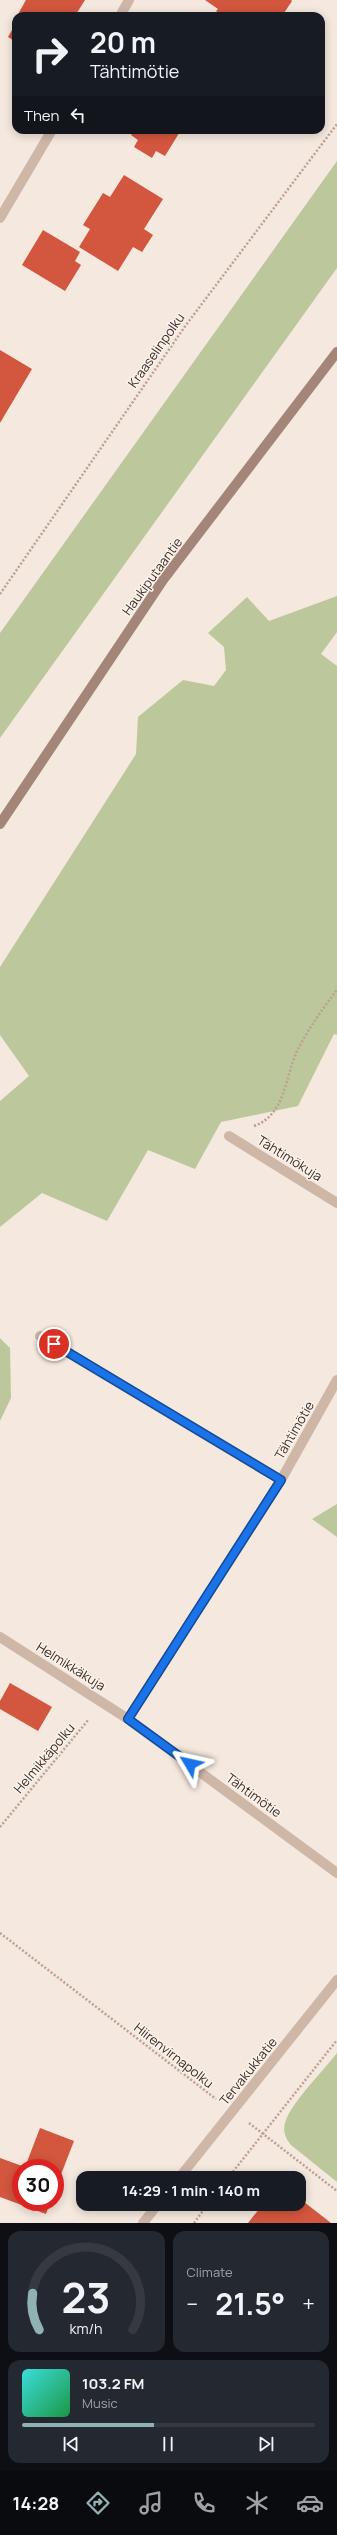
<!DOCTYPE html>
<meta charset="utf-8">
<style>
:root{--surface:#171b24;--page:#242831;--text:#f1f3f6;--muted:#9ea1a6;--line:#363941;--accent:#90b2b3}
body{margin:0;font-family:Manrope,sans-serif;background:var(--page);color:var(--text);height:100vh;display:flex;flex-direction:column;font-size:15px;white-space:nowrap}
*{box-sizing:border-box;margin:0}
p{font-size:13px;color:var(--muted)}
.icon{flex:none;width:22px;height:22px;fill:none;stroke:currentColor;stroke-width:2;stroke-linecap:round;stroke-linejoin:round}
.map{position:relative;height:2223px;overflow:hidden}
.side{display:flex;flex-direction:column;gap:8px;padding:8px;background:#0d0f14;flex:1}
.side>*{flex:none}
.top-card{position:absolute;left:12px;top:12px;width:313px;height:122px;border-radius:12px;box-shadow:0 2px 10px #0003;background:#171b24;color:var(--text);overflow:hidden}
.speed{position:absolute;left:12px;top:2159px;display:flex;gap:8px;font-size:20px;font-weight:700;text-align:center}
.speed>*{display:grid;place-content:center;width:52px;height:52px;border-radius:50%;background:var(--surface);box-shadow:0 2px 10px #0003;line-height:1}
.speed .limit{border:6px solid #d22;background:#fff;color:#111}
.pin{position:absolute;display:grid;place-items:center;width:34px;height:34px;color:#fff;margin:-17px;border:2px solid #fff;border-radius:50%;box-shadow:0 1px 4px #0007}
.me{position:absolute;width:44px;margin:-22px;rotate:306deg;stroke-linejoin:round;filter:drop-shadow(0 0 3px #0008)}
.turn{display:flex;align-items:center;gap:14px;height:84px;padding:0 12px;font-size:18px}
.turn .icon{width:52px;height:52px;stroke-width:2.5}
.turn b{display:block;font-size:28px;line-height:34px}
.then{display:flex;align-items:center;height:38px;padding:0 12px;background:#0003;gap:8px;font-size:15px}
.big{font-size:30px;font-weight:700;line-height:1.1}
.side .widget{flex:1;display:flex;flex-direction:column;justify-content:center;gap:6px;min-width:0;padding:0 14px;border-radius:12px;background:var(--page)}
.side .dial{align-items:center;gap:0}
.dial svg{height:104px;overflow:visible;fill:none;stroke:var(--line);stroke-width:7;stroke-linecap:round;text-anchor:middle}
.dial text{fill:var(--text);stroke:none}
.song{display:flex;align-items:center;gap:12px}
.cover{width:48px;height:48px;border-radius:6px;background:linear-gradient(135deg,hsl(180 70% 55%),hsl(140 70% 35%))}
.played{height:4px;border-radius:2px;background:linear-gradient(90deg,var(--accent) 45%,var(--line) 45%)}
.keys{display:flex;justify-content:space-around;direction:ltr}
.heat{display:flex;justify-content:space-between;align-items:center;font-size:22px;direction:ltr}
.side .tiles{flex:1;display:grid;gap:8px;grid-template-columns:1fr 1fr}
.widget:last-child{grid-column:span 2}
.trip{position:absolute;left:76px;top:2171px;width:230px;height:40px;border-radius:12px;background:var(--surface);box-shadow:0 2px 10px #0003;font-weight:700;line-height:40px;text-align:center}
.menu{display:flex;height:64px;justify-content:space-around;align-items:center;background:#090b0e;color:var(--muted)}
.menu .icon{width:28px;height:28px}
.menu .selected{color:var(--accent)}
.menu b{font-size:18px;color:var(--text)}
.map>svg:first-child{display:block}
.green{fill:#bcc79c}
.building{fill:#d3563e}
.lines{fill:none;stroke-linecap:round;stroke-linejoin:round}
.path{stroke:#bca092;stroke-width:2.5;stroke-dasharray:2 2;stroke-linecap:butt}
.minor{stroke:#cfb7a8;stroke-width:10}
.secondary{stroke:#a48579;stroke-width:10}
.route-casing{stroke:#114b97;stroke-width:10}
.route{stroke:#1a73e8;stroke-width:7}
.labels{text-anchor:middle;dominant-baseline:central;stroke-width:3;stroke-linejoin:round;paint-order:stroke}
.street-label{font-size:13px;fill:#3b2d29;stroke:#fcf3eb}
</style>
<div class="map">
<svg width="337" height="2223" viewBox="0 0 337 2223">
<rect width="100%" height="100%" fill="#f5e8de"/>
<!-- green -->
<path class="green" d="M 337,161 L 337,268 L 0,738 L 0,633 Z
M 337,596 L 337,632 L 321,654 L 337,666 L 337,1035 L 334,1034 L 298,1106 L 221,1122 L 195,1169 L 148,1150 L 107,1221 L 42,1193 L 0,1227 L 0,1101 L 29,1076 L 0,1035 L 0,967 L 136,754 L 138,717 L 183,680 L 214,686 L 226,670 L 224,647 L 208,633 L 247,597 L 269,621 Z
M 0,1338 L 10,1348 L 11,1398 L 0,1421 Z
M 337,1504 L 337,1537 L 312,1519 Z
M 337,2053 L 337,2182 L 291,2145 C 285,2138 282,2130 286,2120 C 293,2101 324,2070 337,2053 Z"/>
<!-- building -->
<path class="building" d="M 26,0 L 85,0 L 75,16 L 17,16 Z
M 205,0 L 291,0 L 292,1 L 282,16 L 223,16 L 216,11 L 218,9 Z
M 16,23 L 16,42 L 8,37 Z
M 134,130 L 181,130 L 165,156 L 156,151 L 152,158 L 134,147 L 138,140 L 131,135 Z
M 124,175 L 163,199 L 144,229 L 153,235 L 142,252 L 133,247 L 118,271 L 79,247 L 90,229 L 83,225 L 103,193 L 110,197 Z
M 43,230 L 80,252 L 75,261 L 81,265 L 65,291 L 22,265 Z
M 0,350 L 32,369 L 0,423 Z
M 10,1683 L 52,1707 L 38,1731 L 0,1709 L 0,1701 Z
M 40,2128 L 74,2141 L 55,2190 L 55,2168 L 21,2168 L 21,2202 L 50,2202 L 46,2214 L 0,2197 L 0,2158 L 25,2167 Z
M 299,2198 L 331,2223 L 248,2223 L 263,2204 L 299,2204 Z"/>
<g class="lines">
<!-- path -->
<path class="path" d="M 0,594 L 186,325 L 337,124
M 254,1126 C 286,1115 285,1075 298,1049 C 309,1028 323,1008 337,990
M 0,1827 L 89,1719
M 0,1933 L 216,2099
M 249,2123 L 337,2191
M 228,2178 L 337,2040
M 194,2223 L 208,2204"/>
<!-- minor -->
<path class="minor" d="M 120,16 L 129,0
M 0,218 L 52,130
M 229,1136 L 337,1203
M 40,1336 L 281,1480
M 337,1380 L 281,1480 L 128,1719 L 337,1873
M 0,1637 L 128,1719
M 179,2178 L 337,1980
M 143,2223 L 158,2204"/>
<!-- secondary -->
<path class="secondary" d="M 0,824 L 163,580 L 337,352"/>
</g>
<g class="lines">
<defs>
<path id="route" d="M 54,1344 L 281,1480 L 128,1719 L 190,1764"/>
</defs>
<!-- route casing -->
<use href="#route" class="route-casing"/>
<!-- route -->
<use href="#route" class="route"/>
</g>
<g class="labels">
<!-- street labels -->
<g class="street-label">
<text transform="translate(156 350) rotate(-55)">Kraaselinpolku</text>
<text transform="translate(152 576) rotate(-54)">Haukiputaantie</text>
<text transform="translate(290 1158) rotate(32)">Tähtimökuja</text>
<text transform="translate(294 1430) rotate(-60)">Tähtimötie</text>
<text transform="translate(71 1666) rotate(32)">Helmikkäkuja</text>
<text transform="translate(44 1758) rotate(-50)">Helmikkäpolku</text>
<text transform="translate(254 1795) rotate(36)">Tähtimötie</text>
<text transform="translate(174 2055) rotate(38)">Hiirenvirnapolku</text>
<text transform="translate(248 2071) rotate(-51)">Tervakukkatie</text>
</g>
</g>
</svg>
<div class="speed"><div class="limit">30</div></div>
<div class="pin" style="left:54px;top:1344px;background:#d93025"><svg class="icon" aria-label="arrive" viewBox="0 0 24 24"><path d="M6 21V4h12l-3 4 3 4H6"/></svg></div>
<svg class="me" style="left:190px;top:1764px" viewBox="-20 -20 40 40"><path d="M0-17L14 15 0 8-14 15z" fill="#1a73e8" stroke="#fff" stroke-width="4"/></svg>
<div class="trip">14:29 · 1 min · 140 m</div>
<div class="top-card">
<div class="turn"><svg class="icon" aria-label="right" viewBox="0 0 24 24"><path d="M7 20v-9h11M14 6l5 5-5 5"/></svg><div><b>20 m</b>Tähtimötie</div></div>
<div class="then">Then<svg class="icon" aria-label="left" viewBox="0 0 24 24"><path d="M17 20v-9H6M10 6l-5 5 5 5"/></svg></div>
</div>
</div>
<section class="side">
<div class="tiles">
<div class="widget dial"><svg viewBox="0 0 100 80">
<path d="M14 69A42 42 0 1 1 86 69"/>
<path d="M14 69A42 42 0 0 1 9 41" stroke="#90b2b3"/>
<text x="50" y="56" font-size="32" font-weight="700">23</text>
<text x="50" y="72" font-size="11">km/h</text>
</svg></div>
<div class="widget"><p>Climate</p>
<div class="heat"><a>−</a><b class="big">21.5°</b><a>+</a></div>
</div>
<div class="widget">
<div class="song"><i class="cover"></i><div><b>103.2 FM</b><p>Music</p></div></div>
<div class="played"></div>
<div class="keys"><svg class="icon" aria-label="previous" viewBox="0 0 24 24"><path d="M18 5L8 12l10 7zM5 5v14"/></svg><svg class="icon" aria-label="pause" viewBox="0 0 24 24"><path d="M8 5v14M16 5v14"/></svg><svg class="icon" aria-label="next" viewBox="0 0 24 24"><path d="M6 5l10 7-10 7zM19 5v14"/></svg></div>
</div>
</div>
</section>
<nav class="menu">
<b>14:28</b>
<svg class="icon selected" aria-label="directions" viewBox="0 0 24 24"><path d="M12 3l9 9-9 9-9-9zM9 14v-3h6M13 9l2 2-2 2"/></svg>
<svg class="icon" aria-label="music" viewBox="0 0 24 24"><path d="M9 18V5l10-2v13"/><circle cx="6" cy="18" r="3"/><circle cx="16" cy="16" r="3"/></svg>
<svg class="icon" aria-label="phone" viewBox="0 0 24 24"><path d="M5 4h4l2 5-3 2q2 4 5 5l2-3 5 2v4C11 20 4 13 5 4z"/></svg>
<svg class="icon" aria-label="climate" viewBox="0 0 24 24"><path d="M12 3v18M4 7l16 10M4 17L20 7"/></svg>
<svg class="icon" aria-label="car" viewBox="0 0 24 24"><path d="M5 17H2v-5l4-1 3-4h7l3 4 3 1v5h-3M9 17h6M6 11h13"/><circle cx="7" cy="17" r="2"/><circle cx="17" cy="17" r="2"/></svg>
</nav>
